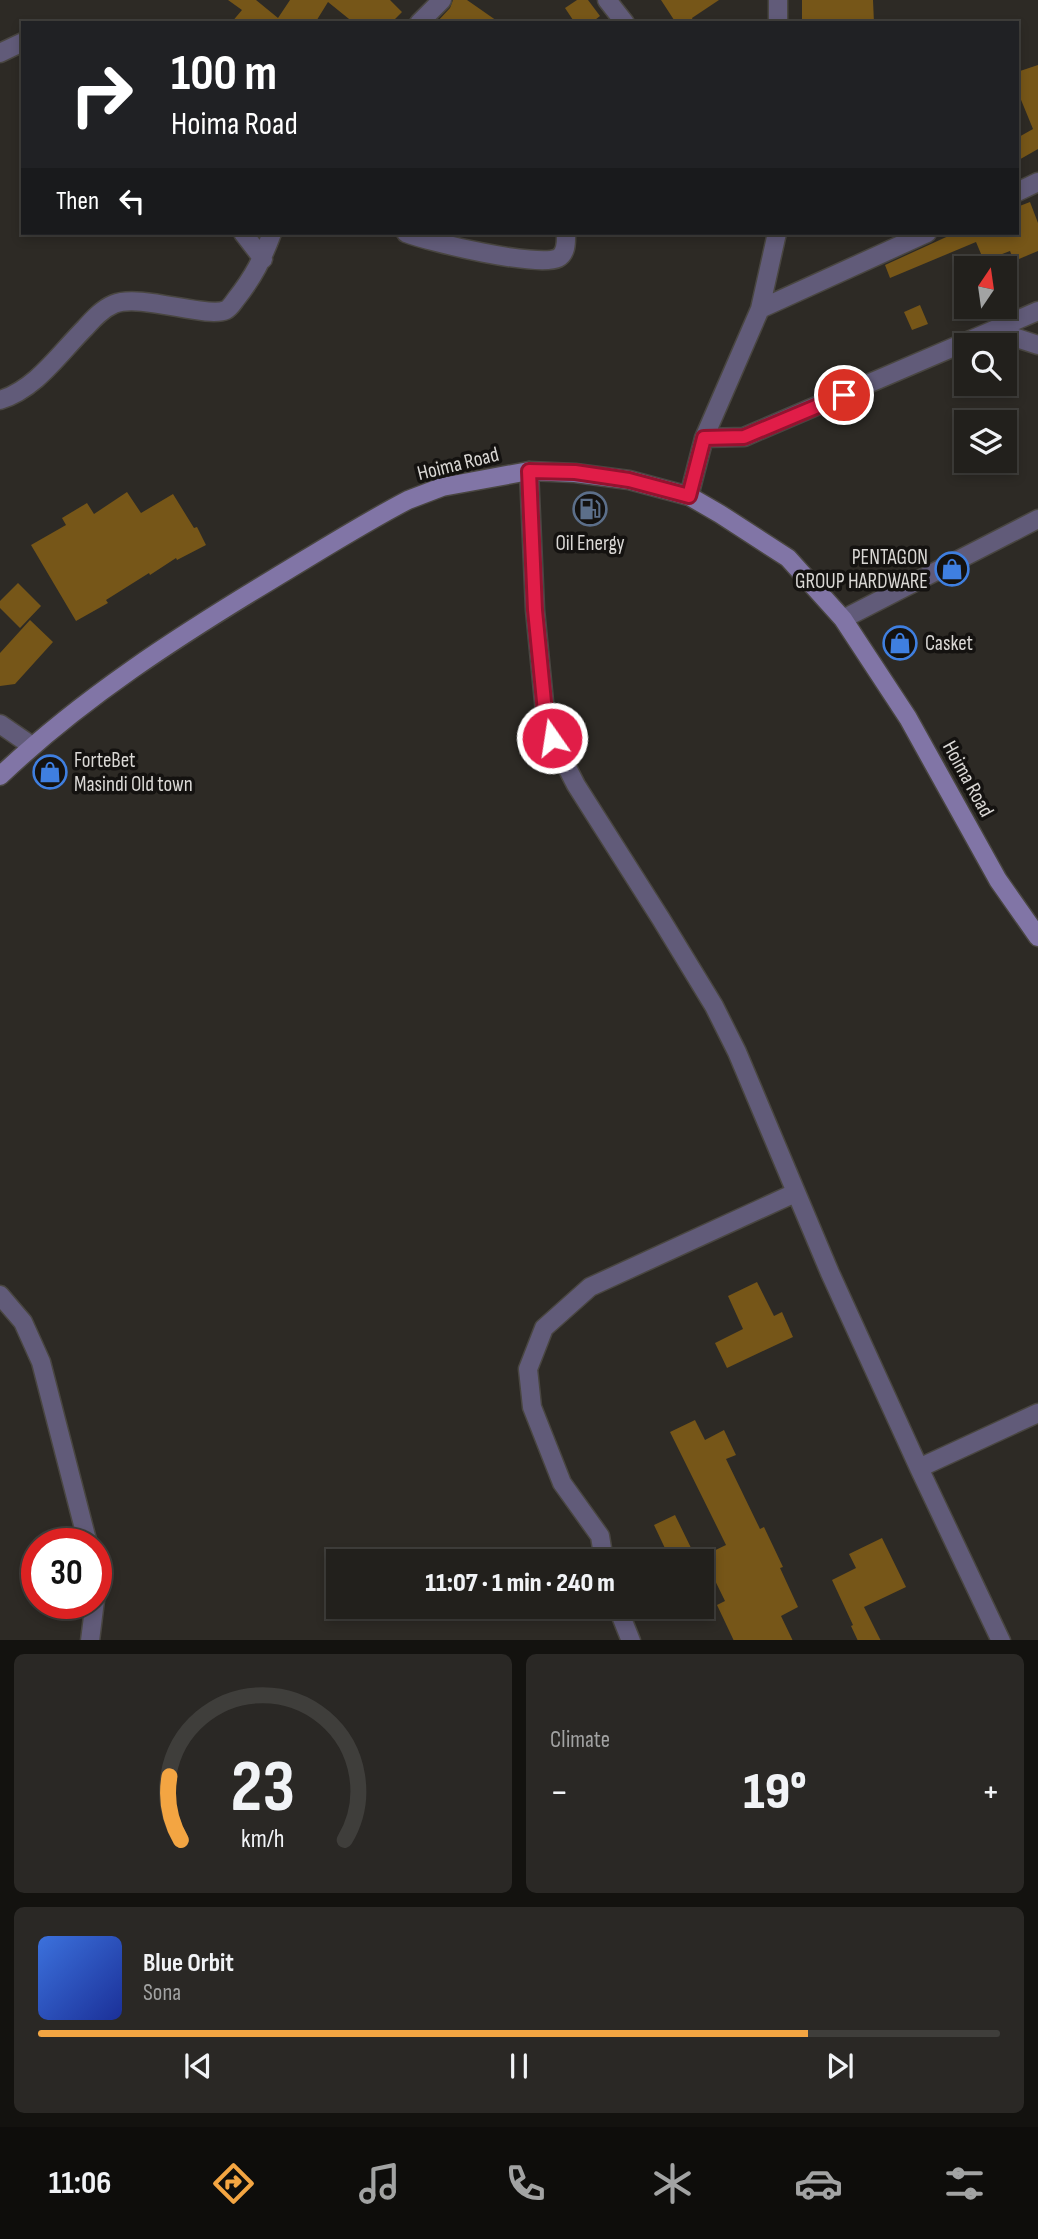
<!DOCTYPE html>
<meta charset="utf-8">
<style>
:root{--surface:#22201c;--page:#2a2825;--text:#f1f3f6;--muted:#a2a3a3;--line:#3f3e3b;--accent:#f3a542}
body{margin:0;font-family:"Sofia Sans Condensed",sans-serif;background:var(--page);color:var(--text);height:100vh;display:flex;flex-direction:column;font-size:26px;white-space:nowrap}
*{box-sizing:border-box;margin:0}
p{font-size:23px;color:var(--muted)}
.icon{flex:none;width:38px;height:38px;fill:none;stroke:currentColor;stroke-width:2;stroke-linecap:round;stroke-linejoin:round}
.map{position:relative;height:1640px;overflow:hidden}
.drawer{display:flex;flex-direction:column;gap:14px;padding:14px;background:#13120f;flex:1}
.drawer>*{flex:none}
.guide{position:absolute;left:21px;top:21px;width:998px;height:214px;border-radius:0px;box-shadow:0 4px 10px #0003,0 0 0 2px var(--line);background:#202124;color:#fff;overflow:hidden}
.needle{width:46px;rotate:13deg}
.buttons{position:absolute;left:954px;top:256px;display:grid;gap:14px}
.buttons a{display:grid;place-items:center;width:63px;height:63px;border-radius:0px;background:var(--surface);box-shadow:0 4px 10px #0003,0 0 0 2px var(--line);font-size:35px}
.speed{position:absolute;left:21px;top:1528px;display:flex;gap:14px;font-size:35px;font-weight:700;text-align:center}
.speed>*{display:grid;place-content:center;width:91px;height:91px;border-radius:50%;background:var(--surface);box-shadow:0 4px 10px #0003,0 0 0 2px var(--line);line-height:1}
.speed .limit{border:10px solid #d22;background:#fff;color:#111}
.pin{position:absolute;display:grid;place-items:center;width:60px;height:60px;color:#fff;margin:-30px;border:4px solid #fff;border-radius:50%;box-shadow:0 2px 7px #0007}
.me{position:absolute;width:77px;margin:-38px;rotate:347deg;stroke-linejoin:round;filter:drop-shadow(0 0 5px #0008)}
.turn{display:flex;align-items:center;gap:24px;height:147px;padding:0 35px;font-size:32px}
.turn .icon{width:91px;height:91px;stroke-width:2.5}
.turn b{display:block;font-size:49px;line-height:60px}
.then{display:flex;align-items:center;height:66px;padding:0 35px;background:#0003;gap:14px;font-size:26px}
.big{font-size:52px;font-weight:800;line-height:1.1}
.drawer .widget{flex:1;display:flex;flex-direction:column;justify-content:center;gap:10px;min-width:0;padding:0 24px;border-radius:10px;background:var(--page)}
.drawer .dial{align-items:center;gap:0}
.dial svg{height:182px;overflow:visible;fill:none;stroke:var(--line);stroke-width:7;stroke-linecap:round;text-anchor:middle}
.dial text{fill:var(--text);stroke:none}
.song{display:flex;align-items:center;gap:21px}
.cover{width:84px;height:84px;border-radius:10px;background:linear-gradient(135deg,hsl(220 70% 55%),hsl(230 70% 35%))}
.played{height:7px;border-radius:4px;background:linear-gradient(90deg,var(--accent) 80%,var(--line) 80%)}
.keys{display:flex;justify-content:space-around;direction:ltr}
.heat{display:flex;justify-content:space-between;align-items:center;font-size:38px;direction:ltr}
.drawer .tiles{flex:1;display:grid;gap:14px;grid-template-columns:1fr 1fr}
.widget:last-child{grid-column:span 2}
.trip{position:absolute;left:326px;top:1549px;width:388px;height:70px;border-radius:0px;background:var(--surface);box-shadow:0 4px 10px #0003,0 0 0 2px var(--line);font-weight:800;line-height:70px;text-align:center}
.tabs{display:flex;height:112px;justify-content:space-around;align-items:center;background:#0e0d0b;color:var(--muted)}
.tabs .icon{width:49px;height:49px}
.tabs .current{color:var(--accent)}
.tabs b{font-size:32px;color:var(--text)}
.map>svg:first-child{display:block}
.building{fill:#765618}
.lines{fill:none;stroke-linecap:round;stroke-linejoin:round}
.minor-casing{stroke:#494641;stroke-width:21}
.secondary-casing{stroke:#494641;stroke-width:21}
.minor{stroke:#615b79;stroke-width:18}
.secondary{stroke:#8175a6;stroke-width:18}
.route-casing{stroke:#92132f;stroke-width:18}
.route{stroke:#e11d48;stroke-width:12}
.labels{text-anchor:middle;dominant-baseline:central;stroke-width:7;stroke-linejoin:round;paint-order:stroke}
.street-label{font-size:21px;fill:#dad8d5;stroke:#141210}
.poi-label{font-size:21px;fill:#dad8d5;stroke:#141210;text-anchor:start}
</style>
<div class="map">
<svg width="1038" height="1641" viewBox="0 0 1038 1641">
<rect width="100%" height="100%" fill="#2d2a25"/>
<!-- building -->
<path class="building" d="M 228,0 L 256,0 L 278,18 L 290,0 L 390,0 L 402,12 L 391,23 L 354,23 L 328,2 L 315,23 L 231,23 L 242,10 Z
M 453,0 L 467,0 L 500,23 L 436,23 L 450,8 Z
M 577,0 L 588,0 L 600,16 L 591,23 L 575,23 L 565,8 Z
M 661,0 L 719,0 L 692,18 L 694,23 L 676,23 Z
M 802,0 L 873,0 L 874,23 L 802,23 Z
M 1038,65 L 1038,149 L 1017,161 L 1017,138 L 1033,129 L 1017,90 L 1017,72 Z
M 1030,202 L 1038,223 L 1038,251 L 1014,261 L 1010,251 L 984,261 L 976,242 L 890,278 L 885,265 L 955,233 L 1017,233 L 1017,207 Z
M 920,305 L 928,324 L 912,330 L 904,312 Z
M 127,492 L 141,513 L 173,494 L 194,528 L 197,527 L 206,545 L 177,560 L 176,558 L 150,575 L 149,573 L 106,600 L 108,603 L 76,621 L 31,545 L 66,525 L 62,518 L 87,503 L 94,514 Z
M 18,583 L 41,606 L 20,628 L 0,608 L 0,601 Z
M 30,620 L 53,642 L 15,684 L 0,686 L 0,653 Z
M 757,1282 L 774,1316 L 782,1312 L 793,1337 L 727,1368 L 715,1343 L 743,1329 L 728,1296 Z
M 695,1420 L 705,1440 L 724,1430 L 736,1455 L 726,1459 L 760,1529 L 764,1527 L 783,1567 L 780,1568 L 798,1607 L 781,1616 L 793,1641 L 734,1641 L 717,1605 L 725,1601 L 703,1556 L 726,1545 L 670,1432 Z
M 675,1515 L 694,1554 L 679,1561 L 671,1561 L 654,1525 Z
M 882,1538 L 906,1587 L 864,1607 L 881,1641 L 858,1641 L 851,1626 L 853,1625 L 832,1580 L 856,1568 L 849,1554 Z"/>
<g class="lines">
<defs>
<path id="minor" d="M 607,0 L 625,23
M 778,0 L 778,23
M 419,23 L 442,0
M 0,53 L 23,42
M 1017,192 L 1038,182
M 243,233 L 263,259
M 406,233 C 429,242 538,268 558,258 C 567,253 566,241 566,233
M 760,309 L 927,233
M 995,331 L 1038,345
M 0,400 C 36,389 59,354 85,328 C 93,319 102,309 114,304 C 140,293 207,319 226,310 C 230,308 233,303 236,299 C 254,276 262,260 272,233
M 704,438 L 744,437 L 1038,311
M 529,471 L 535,610 L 545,712 L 552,738 L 576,785 L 661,919 L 714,1006 L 737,1052 L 830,1273 L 919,1468 L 1001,1641
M 689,496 L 704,438 L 760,309 L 777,233
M 843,619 L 1038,519
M 0,724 L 32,746
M 0,1295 L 23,1322 L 41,1362 L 88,1544
M 919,1468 L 1038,1413
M 604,1561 L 600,1536 L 562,1483 L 532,1407 L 528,1369 L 544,1328 L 590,1287 L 795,1193
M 617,1606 L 631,1641
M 90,1641 L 96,1592"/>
<path id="secondary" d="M 0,776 C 82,698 177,637 273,579 C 318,552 362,524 408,500 L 442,487 L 529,471 L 575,473 L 629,480 L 689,496 L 720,514 L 788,558 L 843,619 L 908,718 L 998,880 L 1038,937"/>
</defs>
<!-- minor casing -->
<use href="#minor" class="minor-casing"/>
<!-- secondary casing -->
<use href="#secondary" class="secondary-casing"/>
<!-- minor -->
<use href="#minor" class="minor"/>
<!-- secondary -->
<use href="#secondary" class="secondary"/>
</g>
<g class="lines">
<defs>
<path id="route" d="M 552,738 L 545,712 L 535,610 L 529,471 L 575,472 L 629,480 L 689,496 L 704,438 L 744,437 L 844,395"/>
</defs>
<!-- route casing -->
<use href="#route" class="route-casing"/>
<!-- route -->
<use href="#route" class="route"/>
</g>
<!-- icons -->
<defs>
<symbol id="fuel-ring" viewBox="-11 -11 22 22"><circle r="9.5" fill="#141210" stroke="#5c6f8a" stroke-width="1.5"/><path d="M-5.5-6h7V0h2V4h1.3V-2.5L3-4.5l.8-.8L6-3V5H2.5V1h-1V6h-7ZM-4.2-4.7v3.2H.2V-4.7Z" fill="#5c6f8a"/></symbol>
<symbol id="shop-ring" viewBox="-11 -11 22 22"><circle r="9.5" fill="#141210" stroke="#3f7fe0" stroke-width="1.5"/><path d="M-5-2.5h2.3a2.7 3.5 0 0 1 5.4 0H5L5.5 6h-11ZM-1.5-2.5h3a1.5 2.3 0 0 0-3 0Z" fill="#3f7fe0"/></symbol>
</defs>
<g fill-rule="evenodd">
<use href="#fuel-ring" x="571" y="490" width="38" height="38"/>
<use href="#shop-ring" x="933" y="550" width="38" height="38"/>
<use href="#shop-ring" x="881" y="624" width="38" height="38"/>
<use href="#shop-ring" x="31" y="753" width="38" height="38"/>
</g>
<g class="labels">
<!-- street labels -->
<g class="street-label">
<text transform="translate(458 464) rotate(-14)">Hoima Road</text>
<text transform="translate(968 779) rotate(61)">Hoima Road</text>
</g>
<!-- poi labels -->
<g class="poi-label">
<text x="590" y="543" text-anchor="middle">Oil Energy</text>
<text x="928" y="557" text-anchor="end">PENTAGON<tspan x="928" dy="24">GROUP HARDWARE</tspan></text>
<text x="925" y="643">Casket</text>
<text x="74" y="760">ForteBet<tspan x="74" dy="24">Masindi Old town</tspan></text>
</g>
</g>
</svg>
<div class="buttons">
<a><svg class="needle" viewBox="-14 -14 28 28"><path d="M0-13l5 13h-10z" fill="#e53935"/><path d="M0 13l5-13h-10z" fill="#a2a3a3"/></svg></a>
<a><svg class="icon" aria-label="search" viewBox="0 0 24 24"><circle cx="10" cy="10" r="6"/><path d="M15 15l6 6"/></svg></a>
<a><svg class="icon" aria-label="layers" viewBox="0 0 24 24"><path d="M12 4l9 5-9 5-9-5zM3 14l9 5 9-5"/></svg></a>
</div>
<div class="speed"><div class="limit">30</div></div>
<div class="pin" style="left:844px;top:395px;background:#d93025"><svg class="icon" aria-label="arrive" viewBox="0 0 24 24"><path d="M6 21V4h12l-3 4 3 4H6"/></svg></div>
<svg class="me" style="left:552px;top:738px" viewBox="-20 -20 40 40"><circle r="17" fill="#e11d48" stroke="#fff" stroke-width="3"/><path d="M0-11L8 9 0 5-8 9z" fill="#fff"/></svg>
<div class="trip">11:07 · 1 min · 240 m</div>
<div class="guide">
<div class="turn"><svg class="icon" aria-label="right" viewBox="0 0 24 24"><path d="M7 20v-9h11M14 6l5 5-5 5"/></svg><div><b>100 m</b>Hoima Road</div></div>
<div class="then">Then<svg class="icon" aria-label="left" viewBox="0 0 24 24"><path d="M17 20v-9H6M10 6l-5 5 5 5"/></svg></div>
</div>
</div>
<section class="drawer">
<div class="tiles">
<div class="widget dial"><svg viewBox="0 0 100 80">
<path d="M14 69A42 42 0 1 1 86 69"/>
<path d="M14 69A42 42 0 0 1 9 41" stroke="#f3a542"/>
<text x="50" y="56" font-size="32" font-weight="700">23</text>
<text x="50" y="72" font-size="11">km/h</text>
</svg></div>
<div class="widget"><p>Climate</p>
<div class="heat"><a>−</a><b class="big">19°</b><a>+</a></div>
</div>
<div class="widget">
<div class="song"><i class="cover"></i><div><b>Blue Orbit</b><p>Sona</p></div></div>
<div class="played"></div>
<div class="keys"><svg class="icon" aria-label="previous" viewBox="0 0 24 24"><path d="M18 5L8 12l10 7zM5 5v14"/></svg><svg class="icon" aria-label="pause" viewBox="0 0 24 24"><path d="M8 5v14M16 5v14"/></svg><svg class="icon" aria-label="next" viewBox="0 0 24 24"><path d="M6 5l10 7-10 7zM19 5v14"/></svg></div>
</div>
</div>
</section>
<nav class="tabs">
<b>11:06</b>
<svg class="icon current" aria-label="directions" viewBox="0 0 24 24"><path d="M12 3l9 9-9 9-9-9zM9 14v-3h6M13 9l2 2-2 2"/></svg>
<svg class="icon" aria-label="music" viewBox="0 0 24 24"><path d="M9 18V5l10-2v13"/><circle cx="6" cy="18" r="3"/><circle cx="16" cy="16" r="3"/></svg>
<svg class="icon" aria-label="phone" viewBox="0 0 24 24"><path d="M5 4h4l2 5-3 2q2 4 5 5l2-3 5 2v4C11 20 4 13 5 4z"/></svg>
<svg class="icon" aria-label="climate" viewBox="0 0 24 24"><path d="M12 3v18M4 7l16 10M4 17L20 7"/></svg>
<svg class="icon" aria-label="car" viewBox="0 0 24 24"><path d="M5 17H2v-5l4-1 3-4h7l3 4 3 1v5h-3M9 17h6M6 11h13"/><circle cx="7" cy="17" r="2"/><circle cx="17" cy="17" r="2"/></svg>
<svg class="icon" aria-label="filters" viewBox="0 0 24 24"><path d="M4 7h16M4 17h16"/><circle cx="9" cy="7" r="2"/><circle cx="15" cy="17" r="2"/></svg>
</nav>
